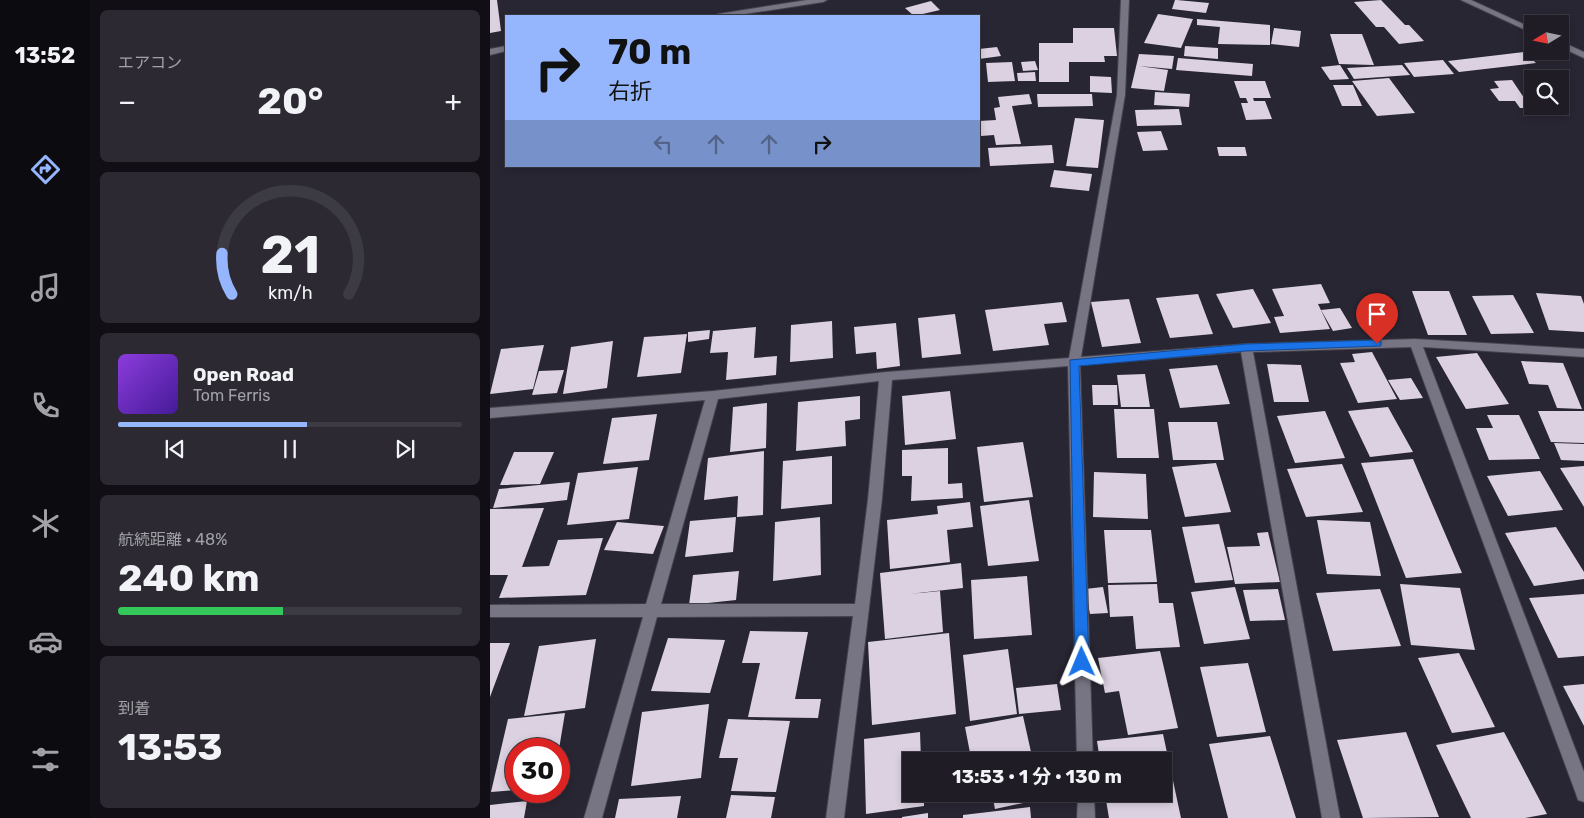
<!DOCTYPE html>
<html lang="ja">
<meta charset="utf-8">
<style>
:root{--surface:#1f1c26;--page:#2c2932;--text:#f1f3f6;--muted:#a1a1a7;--line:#3c3a43;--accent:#95b6fd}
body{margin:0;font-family:Rubik,"Noto Sans JP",sans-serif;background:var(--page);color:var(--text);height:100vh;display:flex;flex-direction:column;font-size:19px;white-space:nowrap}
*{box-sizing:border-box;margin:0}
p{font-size:16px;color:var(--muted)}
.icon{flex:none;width:28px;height:28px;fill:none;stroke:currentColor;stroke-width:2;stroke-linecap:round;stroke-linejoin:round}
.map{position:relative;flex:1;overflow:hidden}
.sheet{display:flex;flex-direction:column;gap:10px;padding:10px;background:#110f15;width:400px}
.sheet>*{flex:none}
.top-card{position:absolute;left:15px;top:15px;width:475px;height:152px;border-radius:0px;box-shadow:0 2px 8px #0003,0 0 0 1px var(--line);background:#95b6fd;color:#111;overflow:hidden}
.needle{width:32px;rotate:260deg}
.fabs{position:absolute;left:1034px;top:15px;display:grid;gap:10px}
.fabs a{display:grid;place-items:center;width:45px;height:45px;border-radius:0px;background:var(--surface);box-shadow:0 2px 8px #0003,0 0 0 1px var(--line);font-size:25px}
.speed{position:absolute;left:15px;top:738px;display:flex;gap:10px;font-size:25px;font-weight:700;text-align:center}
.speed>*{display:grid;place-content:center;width:65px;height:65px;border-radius:50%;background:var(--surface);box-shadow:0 2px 8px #0003,0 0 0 1px var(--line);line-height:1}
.speed .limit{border:8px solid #d22;background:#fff;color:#111}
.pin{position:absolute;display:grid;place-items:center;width:42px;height:42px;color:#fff;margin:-51px -21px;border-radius:50% 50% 50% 0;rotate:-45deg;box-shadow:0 0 5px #0007}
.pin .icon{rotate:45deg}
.me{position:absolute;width:55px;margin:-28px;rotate:359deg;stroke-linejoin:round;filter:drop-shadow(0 0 4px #0008)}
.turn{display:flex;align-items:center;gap:18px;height:105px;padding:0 20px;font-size:22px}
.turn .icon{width:65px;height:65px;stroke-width:2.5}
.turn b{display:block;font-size:35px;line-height:42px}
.lanes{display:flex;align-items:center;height:48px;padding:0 20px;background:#0003;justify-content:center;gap:25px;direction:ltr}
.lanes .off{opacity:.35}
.big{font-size:38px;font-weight:700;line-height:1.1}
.sheet .widget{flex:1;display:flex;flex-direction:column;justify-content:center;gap:8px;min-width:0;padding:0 18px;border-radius:8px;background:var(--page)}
.sheet .dial{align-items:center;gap:0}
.dial svg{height:130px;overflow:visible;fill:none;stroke:var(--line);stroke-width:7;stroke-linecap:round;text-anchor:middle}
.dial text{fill:var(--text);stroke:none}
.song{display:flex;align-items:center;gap:15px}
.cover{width:60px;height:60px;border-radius:8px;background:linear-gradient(135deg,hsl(270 70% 55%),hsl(260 70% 35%))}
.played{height:5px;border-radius:2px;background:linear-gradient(90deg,var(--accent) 55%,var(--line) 55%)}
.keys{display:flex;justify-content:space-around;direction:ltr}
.heat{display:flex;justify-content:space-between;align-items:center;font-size:28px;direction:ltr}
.charge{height:8px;border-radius:4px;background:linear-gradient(90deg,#34c759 48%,var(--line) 0)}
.trip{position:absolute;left:412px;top:752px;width:270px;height:50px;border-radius:0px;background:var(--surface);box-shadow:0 2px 8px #0003,0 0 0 1px var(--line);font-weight:700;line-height:50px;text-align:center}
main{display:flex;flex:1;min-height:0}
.tab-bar{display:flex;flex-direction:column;width:90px;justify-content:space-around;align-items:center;background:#0c0b0f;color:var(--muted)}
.tab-bar .icon{width:35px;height:35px}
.tab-bar .on{color:var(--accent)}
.tab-bar b{font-size:22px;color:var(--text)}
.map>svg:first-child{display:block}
.building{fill:#dcd1e0}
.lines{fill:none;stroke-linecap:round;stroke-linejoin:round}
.minor-casing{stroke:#44424d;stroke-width:2}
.tertiary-casing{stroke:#44424d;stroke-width:2}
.minor{fill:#777483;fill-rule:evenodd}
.tertiary{fill:#777483;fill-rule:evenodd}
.route{fill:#1a73e8;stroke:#114b97}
</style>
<main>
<nav class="tab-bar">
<b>13:52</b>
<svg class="icon on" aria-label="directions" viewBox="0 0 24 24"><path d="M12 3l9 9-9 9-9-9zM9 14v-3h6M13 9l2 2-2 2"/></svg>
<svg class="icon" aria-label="music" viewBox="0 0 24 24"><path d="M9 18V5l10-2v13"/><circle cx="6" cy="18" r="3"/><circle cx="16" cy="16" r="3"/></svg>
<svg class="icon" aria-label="phone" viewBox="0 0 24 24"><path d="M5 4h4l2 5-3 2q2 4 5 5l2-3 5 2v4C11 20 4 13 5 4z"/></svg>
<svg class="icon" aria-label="climate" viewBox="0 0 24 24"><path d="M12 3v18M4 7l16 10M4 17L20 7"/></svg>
<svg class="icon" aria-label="car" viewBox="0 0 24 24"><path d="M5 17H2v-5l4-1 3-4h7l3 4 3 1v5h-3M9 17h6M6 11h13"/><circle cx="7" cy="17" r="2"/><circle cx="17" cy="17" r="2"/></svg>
<svg class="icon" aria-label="filters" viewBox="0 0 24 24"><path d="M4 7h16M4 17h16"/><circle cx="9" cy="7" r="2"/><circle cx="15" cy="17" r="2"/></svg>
</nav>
<section class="sheet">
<div class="widget"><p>エアコン</p>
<div class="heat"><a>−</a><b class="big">20°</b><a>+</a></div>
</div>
<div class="widget dial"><svg viewBox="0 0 100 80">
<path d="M14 69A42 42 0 1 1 86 69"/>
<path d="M14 69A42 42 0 0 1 8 44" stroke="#95b6fd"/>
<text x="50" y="56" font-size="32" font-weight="700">21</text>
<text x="50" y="72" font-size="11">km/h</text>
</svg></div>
<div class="widget">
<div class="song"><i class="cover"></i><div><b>Open Road</b><p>Tom Ferris</p></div></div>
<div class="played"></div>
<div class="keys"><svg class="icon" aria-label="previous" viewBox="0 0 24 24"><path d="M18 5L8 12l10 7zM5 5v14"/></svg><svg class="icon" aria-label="pause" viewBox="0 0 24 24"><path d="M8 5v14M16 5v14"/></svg><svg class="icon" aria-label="next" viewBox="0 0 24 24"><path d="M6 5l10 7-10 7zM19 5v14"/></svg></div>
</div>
<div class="widget"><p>航続距離 · 48%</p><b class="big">240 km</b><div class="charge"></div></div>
<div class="widget"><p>到着</p><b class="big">13:53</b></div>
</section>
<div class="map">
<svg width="1094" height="818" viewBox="0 0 1094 818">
<rect width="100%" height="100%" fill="#292633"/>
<!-- building -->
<path class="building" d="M 0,0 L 7,0 L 11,31 L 0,33 Z
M 685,0 L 687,0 L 719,3 L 716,13 L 682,9 Z
M 891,0 L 915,25 L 919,25 L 934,41 L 909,44 L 894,27 L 886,27 L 864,2 Z
M 441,1 L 450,10 L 424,16 L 415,8 Z
M 668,14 L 703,19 L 691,48 L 654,43 Z
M 707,19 L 780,25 L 780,45 L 728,44 L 730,27 L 707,25 Z
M 583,28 L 624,28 L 627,56 L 614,56 L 615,62 L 579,62 L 579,82 L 549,82 L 549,43 L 583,43 Z
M 784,28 L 811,31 L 809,47 L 781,44 Z
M 840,34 L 872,34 L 884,65 L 849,64 Z
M 695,46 L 728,48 L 728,59 L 694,56 Z
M 507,47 L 511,56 L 489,59 L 489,49 Z
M 1034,52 L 1046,63 L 969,72 L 958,61 Z
M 649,54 L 684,56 L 682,69 L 649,66 L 678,70 L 674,91 L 641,88 Z
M 688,58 L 763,64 L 762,76 L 686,70 Z
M 953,60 L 964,74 L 924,77 L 914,63 Z
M 545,61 L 548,70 L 533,71 L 531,62 Z
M 522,62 L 525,81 L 498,82 L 496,63 Z
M 850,65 L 859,79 L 840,80 L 831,67 Z
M 912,65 L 920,75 L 864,79 L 857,68 Z
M 545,72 L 546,81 L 528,81 L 527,73 Z
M 600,76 L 621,77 L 622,93 L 600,92 Z
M 899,78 L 925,113 L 887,116 L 862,81 Z
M 1022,80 L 1041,108 L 1030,108 L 1025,101 L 1009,101 L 1000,89 L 1009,88 L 1004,81 Z
M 744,81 L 775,81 L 781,98 L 763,98 L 764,101 L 775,101 L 782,119 L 756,120 L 751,103 L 758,103 L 756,98 L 750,98 Z
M 843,85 L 863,85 L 872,106 L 852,106 Z
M 665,92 L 700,94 L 699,107 L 664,105 Z
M 539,94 L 542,104 L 522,106 L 531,144 L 506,145 L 504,135 L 491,136 L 489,121 L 506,120 L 504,108 L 510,107 L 508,97 Z
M 547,94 L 602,94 L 603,106 L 548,107 Z
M 689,109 L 692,125 L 647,126 L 645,110 Z
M 585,118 L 614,120 L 608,168 L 576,166 Z
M 671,131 L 678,150 L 653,151 L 647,132 Z
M 562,145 L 564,163 L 500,166 L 498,148 Z
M 727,147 L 755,147 L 757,156 L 729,156 Z
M 564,170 L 602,174 L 599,191 L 560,187 Z
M 831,284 L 840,303 L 828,304 L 840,329 L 790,333 L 784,317 L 794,316 L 782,289 Z
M 763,289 L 781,323 L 743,328 L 726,294 Z
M 922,291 L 959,291 L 977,335 L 938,335 Z
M 1046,293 L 1091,296 L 1094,304 L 1094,332 L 1059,330 Z
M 708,294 L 723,334 L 680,338 L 666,298 Z
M 1023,295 L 1044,333 L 1001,334 L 982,296 Z
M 639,299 L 651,343 L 612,347 L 601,302 Z
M 572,302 L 577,322 L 554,324 L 559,345 L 503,351 L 495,310 Z
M 850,308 L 862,328 L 843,331 L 831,310 Z
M 465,314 L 471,354 L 432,358 L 428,318 Z
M 342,321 L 343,358 L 300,362 L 301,325 Z
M 406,323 L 410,366 L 387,369 L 386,352 L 366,354 L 364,327 Z
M 266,327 L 264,358 L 287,356 L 286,375 L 236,380 L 238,352 L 220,353 L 223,331 Z
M 220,330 L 219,339 L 198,342 L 198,332 Z
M 197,334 L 191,373 L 147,377 L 154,337 Z
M 123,341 L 117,388 L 73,394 L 81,347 Z
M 54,345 L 43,389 L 0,394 L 11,349 Z
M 882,352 L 907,399 L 868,403 L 850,363 L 865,362 L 862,354 Z
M 987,353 L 1019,404 L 976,409 L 946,357 Z
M 1031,361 L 1073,363 L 1092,409 L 1067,408 L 1058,385 L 1039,384 Z
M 777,364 L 811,365 L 819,402 L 784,402 Z
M 727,365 L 740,404 L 690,408 L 679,369 Z
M 74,370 L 67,393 L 42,395 L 49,371 Z
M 655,374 L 660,407 L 631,407 L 627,375 Z
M 921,378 L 933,398 L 910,400 L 898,380 Z
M 602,385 L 627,385 L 628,405 L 603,405 Z
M 460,391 L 466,439 L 415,445 L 412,396 Z
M 370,396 L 370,419 L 355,421 L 356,446 L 306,451 L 308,402 Z
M 277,403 L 276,448 L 240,452 L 243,407 Z
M 898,407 L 923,452 L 880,457 L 858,411 Z
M 624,409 L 664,409 L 669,458 L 627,458 Z
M 835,411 L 855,458 L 805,463 L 787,416 Z
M 1048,411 L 1094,411 L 1094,443 L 1061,442 Z
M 167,414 L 159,460 L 113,464 L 122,418 Z
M 997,415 L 1029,415 L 1050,459 L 999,460 L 986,428 L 1003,428 Z
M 678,422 L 727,422 L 734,460 L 683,460 Z
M 533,442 L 543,497 L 494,502 L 487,447 Z
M 1064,443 L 1094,444 L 1094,461 L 1071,460 Z
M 458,448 L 458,484 L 472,483 L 473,498 L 421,501 L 422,476 L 412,476 L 412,450 Z
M 274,451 L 273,515 L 247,517 L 248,496 L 214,500 L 218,458 Z
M 24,452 L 64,452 L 50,484 L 10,485 Z
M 342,456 L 342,504 L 291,509 L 293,461 Z
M 923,459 L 972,573 L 916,578 L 871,463 Z
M 726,463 L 741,512 L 695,517 L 682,467 Z
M 852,464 L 873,512 L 816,517 L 797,469 Z
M 1094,466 L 1094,507 L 1070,468 Z
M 148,467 L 139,519 L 77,525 L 88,473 Z
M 1050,471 L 1073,510 L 1018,516 L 997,476 Z
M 604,472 L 656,474 L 658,519 L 603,517 Z
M 80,482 L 77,500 L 3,508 L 9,489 Z
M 539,500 L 549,561 L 498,566 L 490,506 Z
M 480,502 L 483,527 L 457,530 L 460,562 L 400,569 L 397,520 L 448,514 L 447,506 Z
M 54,508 L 32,567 L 59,566 L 68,540 L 113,538 L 96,595 L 9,598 L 18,575 L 0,575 L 0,509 Z
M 246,517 L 243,552 L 195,557 L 200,521 Z
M 330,517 L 331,575 L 283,581 L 285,522 Z
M 827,520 L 880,522 L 891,576 L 837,574 Z
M 127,522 L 174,526 L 163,554 L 114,550 Z
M 729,524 L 743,580 L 705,583 L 692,527 Z
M 1066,527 L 1094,572 L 1094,579 L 1044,586 L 1015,533 Z
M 614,530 L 661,530 L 667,582 L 618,583 Z
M 778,532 L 790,582 L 745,584 L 737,547 L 770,546 L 767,533 Z
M 471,563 L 473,588 L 419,594 L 450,591 L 453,632 L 395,639 L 390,573 Z
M 249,571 L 246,600 L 199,605 L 203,575 Z
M 537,576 L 542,635 L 484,639 L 481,580 Z
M 667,584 L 669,603 L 683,603 L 690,647 L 646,649 L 643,616 L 620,617 L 618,585 Z
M 910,584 L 970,588 L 985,650 L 921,645 Z
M 613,587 L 618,613 L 600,614 L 595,589 Z
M 745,587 L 760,639 L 714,644 L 701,592 Z
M 788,589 L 795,620 L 760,621 L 753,590 Z
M 890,589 L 911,646 L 843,651 L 826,593 Z
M 1094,594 L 1094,656 L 1068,658 L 1039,598 Z
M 260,631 L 318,632 L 305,699 L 331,699 L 328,718 L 258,717 L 270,663 L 252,663 Z
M 459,633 L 466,714 L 382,725 L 378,642 Z
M 178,638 L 235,640 L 220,693 L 161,691 Z
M 106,639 L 95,708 L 34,716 L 49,646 Z
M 0,643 L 20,643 L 0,697 Z
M 518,649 L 527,714 L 480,721 L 473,655 Z
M 670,651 L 688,728 L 638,735 L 629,691 L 615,693 L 608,658 Z
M 969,653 L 1005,727 L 962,733 L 928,658 Z
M 758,663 L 776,732 L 727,737 L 710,667 Z
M 567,684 L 571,710 L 529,714 L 526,688 Z
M 1094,684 L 1094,726 L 1073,686 Z
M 219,704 L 211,778 L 141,786 L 152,712 Z
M 75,713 L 69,749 L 26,749 L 26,790 L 1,792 L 18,719 Z
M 533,716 L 543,761 L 496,761 L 495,755 L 481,758 L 475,727 Z
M 238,719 L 300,721 L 286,792 L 241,791 L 248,758 L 229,758 Z
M 430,732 L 431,761 L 421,761 L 421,794 L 434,794 L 434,806 L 376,814 L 374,739 Z
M 916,732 L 949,817 L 873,818 L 847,740 Z
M 1014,732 L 1057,814 L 1035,818 L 981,818 L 946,745 Z
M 673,734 L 691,818 L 619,818 L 615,794 L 674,794 L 674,761 L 610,761 L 607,741 Z
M 780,736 L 806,818 L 738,818 L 719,744 Z
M 502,794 L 551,794 L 552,799 L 505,809 Z
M 241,795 L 285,797 L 281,818 L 236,818 Z
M 191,796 L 187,818 L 125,818 L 129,799 Z
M 37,801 L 34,818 L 0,818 L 0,805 Z
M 540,807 L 541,818 L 473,818 L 473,815 Z
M 438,813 L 438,818 L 412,818 L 412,817 Z"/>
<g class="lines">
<defs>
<path id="minor" d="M 631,0 L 639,0 L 635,95 L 591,357 L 756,344 L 925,339 L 1094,349 L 1094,357 L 933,347 L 1094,772 L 1094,802 L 1088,800 L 1086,794 L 921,347 L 763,352 L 850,818 L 832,818 L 751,352 L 590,365 L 603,761 L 587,761 L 578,366 L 402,380 L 392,499 L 354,818 L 336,818 L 363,616 L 167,617 L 112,818 L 94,818 L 153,617 L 0,617 L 0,605 L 156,604 L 215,400 L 0,418 L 0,408 L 223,391 L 396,372 L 579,358 L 627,95 ZM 389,381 L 378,499 L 365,604 L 171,604 L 228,399 Z
M 971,0 L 981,0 L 1042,28 L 1042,33 Z
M 1070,41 L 1094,52 L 1094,58 L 1070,47 Z
M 588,794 L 604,794 L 605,818 L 587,818 Z"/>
<path id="tertiary" d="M 317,0 L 337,0 L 333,2 L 242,16 L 224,16 L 228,14 Z
M 16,46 L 16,51 L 0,55 L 0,49 Z"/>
</defs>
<!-- minor casing -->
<use href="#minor" class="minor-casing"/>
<!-- tertiary casing -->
<use href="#tertiary" class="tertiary-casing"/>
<!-- minor -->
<use href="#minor" class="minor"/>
<!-- tertiary -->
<use href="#tertiary" class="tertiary"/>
</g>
<!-- route -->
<path class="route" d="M 887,340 L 891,341 L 891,346 L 756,351 L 589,366 L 599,662 L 597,666 L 592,668 L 587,666 L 585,662 L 580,360 L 756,344 Z"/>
</svg>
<div class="fabs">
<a><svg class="needle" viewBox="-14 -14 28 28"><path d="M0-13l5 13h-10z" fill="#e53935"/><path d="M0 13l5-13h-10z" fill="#a1a1a7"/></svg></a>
<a><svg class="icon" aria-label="search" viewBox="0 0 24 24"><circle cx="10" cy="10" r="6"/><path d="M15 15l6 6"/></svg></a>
</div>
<div class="speed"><div class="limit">30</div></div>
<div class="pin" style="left:887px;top:344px;background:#d93025"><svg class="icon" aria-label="arrive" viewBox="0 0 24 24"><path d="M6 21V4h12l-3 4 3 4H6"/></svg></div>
<svg class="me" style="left:592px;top:662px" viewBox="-20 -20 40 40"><path d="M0-17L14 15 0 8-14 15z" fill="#1a73e8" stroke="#fff" stroke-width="4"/></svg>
<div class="trip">13:53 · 1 分 · 130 m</div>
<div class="top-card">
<div class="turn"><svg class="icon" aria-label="right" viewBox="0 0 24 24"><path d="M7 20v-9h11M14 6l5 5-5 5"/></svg><div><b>70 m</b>右折</div></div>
<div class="lanes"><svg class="icon off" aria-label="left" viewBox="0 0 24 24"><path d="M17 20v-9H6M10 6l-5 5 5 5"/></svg><svg class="icon off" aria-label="ahead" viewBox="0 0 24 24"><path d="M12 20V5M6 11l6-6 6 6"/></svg><svg class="icon off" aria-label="ahead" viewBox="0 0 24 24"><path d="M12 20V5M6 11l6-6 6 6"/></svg><svg class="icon" aria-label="right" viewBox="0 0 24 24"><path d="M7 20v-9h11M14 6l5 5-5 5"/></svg></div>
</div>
</div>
</main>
